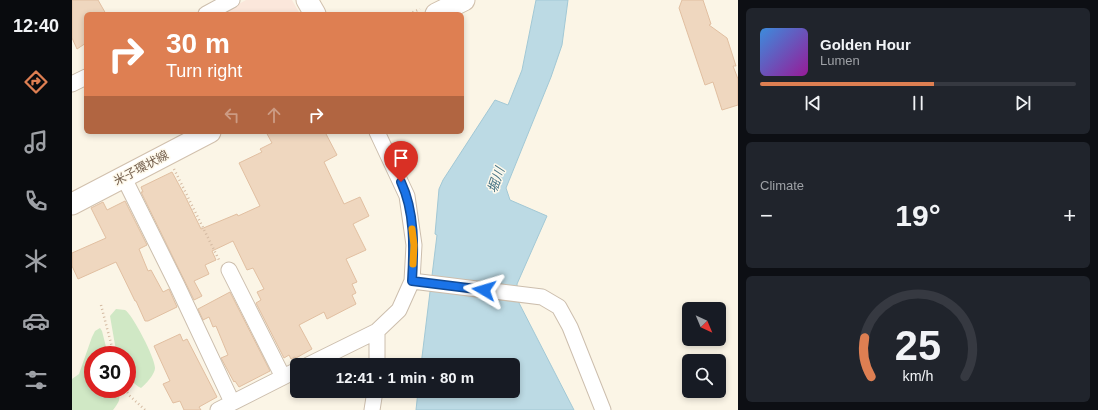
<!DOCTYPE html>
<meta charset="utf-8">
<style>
:root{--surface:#171b24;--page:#20242c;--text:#f1f3f6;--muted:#9ea1a6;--line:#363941;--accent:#de7f52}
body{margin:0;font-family:Helvetica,"Noto Sans JP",sans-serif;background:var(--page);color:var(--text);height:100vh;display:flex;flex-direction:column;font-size:15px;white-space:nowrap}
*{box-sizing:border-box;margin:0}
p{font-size:13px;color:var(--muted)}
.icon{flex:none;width:22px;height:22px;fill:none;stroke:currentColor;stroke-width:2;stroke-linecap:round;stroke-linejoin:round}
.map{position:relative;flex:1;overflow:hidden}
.details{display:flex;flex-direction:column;gap:8px;padding:8px;background:#0d0f14;width:360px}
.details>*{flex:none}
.hud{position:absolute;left:12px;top:12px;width:380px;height:122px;border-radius:6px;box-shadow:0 2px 6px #0003;background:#de7f52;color:#fff;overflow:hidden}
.needle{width:26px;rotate:136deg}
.fabs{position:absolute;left:610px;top:302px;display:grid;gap:8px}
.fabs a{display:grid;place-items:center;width:44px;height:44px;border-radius:6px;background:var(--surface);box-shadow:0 2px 6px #0003;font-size:20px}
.speed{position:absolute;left:12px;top:346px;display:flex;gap:8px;font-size:20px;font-weight:700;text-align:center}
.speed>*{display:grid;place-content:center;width:52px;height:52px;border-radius:50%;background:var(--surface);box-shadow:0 2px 6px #0003;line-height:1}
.speed .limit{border:6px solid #d22;background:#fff;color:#111}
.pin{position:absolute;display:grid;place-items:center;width:34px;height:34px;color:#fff;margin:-41px -17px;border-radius:50% 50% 50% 0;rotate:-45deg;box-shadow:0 0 4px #0007}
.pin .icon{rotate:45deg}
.me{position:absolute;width:44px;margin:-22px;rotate:277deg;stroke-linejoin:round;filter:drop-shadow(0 0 3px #0008)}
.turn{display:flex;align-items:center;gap:14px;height:84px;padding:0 16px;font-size:18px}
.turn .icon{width:52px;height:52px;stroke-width:2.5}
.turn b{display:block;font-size:28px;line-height:34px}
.lanes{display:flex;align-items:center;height:38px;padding:0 16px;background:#0003;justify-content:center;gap:20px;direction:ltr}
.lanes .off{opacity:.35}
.big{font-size:30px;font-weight:800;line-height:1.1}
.details .tile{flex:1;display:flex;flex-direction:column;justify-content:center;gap:6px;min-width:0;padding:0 14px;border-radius:6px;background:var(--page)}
.details .dial{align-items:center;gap:0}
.dial svg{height:104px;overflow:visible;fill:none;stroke:var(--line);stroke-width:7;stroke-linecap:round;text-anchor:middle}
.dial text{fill:var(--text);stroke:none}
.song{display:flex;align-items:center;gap:12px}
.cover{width:48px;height:48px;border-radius:6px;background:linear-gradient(135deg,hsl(210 70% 55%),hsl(300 70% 35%))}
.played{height:4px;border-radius:2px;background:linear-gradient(90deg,var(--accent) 55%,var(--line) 55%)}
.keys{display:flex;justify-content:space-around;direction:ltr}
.heat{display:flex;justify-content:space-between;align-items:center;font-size:22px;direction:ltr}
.trip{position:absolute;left:218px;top:358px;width:230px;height:40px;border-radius:6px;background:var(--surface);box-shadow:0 2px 6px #0003;font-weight:800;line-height:40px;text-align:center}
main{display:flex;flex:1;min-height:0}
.dock{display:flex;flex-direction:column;width:72px;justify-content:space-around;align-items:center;background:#090b0e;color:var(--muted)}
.dock .icon{width:28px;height:28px}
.dock .selected{color:var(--accent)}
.dock b{font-size:18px;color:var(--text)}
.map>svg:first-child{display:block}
.commercial{fill:#fbe7db}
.green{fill:#d0e8c5}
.water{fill:#bcdae4;stroke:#a2c8d5}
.building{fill:#efd7bf;stroke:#e1bfa1}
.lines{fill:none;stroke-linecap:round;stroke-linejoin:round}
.street-casing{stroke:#ccbead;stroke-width:17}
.secondary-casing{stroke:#d1c0ad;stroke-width:23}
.path{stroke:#d4baa2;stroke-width:2.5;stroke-dasharray:1 3;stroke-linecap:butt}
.street{stroke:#fff;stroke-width:15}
.secondary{stroke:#fff;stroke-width:21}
.route-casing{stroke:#114b97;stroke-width:10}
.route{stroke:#1a73e8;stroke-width:7}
.slow{stroke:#f59e0b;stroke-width:7}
.labels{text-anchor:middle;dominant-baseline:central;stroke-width:3;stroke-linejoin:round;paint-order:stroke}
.street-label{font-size:12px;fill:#735e4c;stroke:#fef9ec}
.water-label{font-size:13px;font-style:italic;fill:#477485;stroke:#fef9ec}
</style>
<main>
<nav class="dock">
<b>12:40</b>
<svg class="icon selected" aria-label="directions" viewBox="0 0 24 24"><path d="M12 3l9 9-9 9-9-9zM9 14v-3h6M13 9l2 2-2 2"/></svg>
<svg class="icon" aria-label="music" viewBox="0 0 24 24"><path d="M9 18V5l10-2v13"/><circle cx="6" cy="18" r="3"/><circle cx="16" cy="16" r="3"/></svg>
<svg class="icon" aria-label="phone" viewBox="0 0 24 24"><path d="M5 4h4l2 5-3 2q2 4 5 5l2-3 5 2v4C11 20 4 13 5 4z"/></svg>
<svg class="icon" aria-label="climate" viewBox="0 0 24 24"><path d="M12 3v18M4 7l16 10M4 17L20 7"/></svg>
<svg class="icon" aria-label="car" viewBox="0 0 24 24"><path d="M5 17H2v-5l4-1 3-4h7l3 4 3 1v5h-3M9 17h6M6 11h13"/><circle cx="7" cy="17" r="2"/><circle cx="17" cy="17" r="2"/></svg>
<svg class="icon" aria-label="filters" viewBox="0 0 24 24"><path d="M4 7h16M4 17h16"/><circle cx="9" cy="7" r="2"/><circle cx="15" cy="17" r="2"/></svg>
</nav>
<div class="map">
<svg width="666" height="410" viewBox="0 0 666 410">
<rect width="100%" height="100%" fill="#fbf5e6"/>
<!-- commercial -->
<path class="commercial" d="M 174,0 L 220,0 L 228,14 L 148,14 Z"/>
<!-- green -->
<path class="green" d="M 44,309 L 53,310 C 61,315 83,358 83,368 C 83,374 74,384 69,388 C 56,382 55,367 55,355 L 47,355 L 43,345 L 38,316 Z
M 28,328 L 30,331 L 36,355 L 21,355 L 21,389 L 45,389 C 49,399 48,401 41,410 L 0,410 L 0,379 L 7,374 L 20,337 L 23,331 Z"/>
<!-- water -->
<path class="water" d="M 464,0 L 496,0 L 490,45 L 479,77 L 434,188 L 438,200 L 475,216 L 445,284 L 446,301 L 502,410 L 344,410 L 346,391 L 441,391 L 441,365 L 349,365 L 365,235 L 363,234 L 367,189 L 371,180 L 423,100 L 436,105 L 450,70 Z"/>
<!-- building -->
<path class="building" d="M 0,0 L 26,0 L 34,14 L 14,14 L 14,43 L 5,49 L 0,38 Z
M 610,0 L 631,0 L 639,24 L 637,25 L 655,38 L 664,66 L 661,66 L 666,79 L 666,105 L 650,110 L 641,82 L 633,85 L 607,8 Z
M 194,132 L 253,132 L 265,155 L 252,162 L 272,204 L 288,197 L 297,216 L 281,224 L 294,250 L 274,259 L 285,282 L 280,284 L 284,293 L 280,295 L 284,304 L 255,319 L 252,312 L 227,325 L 240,349 L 224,358 L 223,357 L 219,359 L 217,355 L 212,358 L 184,303 L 189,300 L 185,292 L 192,289 L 181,268 L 175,270 L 161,241 L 140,251 L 144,260 L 133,265 L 137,274 L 122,281 L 130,296 L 122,300 L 69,192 L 71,192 L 69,187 L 100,172 L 113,196 L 129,229 L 165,214 L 166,216 L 188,206 L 167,163 L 190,152 L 188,149 L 200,143 Z
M 53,201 L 75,245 L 67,249 L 76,271 L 79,270 L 91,292 L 97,289 L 105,307 L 76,321 L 73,321 L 64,301 L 63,301 L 44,262 L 6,279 L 0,266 L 0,253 L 34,238 L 19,208 L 31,202 L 35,210 Z
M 158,292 L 198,371 L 167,387 L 163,381 L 162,382 L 149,358 L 156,355 L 144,326 L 141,327 L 137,317 L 131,320 L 126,309 Z
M 108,334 L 111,341 L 115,339 L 145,397 L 127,407 L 129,410 L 112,410 L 108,401 L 101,403 L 91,384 L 98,381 L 82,346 Z"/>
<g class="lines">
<defs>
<path id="street" d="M 134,14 L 160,0
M 0,84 L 14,77
M 52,178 L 105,285 L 160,402
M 157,270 L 211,377
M 340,281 L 470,297 L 487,307 L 498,327 L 531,410
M 236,365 L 305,331 L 327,310 L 340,281 L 342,245 L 335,196 L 305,132
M 305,365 L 305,331
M 146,410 L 225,370
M 300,410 L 303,391"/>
<path id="secondary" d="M 235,0 L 243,14
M 364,14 L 392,0
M 0,204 L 138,132"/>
</defs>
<!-- street casing -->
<use href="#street" class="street-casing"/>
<!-- secondary casing -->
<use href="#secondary" class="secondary-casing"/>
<!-- path -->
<path class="path" d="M 337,14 L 348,9
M 102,169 L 147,260
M 29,305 L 42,355
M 53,389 L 58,396 L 73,410"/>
<!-- street -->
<use href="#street" class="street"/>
<!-- secondary -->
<use href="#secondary" class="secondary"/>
</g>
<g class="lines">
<defs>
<path id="route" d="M 329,182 C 343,212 342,248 340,281 L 412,290"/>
</defs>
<!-- route casing -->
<use href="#route" class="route-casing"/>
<!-- route -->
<use href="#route" class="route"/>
<!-- slow -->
<path class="slow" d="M 340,229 L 342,245 L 341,264"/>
</g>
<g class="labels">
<!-- street labels -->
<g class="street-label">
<text transform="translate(69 168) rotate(-28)">米子環状線</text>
</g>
<!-- water labels -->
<g class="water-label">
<text transform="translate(424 180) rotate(-71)">堀川</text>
</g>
</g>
</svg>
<div class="fabs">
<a><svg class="needle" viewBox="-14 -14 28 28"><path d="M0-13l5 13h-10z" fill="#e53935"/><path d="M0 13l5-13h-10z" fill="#9ea1a6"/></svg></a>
<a><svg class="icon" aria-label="search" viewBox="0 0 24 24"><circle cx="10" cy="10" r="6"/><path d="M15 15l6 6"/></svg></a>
</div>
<div class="speed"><div class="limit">30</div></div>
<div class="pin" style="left:329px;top:182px;background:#d93025"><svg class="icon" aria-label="arrive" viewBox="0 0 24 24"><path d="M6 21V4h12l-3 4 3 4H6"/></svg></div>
<svg class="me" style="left:412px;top:290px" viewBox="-20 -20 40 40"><path d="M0-17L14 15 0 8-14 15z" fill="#1a73e8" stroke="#fff" stroke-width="4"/></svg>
<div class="trip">12:41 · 1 min · 80 m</div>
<div class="hud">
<div class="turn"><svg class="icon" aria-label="right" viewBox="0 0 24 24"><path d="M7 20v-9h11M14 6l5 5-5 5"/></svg><div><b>30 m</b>Turn right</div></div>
<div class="lanes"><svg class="icon off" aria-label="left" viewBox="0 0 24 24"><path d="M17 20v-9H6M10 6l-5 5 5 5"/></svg><svg class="icon off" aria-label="ahead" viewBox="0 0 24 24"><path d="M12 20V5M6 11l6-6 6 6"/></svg><svg class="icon" aria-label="right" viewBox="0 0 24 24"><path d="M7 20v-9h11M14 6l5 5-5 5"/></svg></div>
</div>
</div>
<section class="details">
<div class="tile">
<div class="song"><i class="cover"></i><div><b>Golden Hour</b><p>Lumen</p></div></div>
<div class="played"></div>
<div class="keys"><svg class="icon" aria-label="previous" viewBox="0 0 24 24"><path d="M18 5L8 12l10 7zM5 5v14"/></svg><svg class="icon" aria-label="pause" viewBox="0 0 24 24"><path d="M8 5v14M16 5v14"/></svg><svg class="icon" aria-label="next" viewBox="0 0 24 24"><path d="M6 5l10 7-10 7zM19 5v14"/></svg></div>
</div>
<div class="tile"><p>Climate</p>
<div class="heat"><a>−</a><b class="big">19°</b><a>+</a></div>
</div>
<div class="tile dial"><svg viewBox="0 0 100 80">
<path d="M14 69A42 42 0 1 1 86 69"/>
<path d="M14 69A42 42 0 0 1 9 39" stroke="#de7f52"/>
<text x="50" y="56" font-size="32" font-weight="700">25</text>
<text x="50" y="72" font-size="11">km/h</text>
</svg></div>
</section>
</main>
